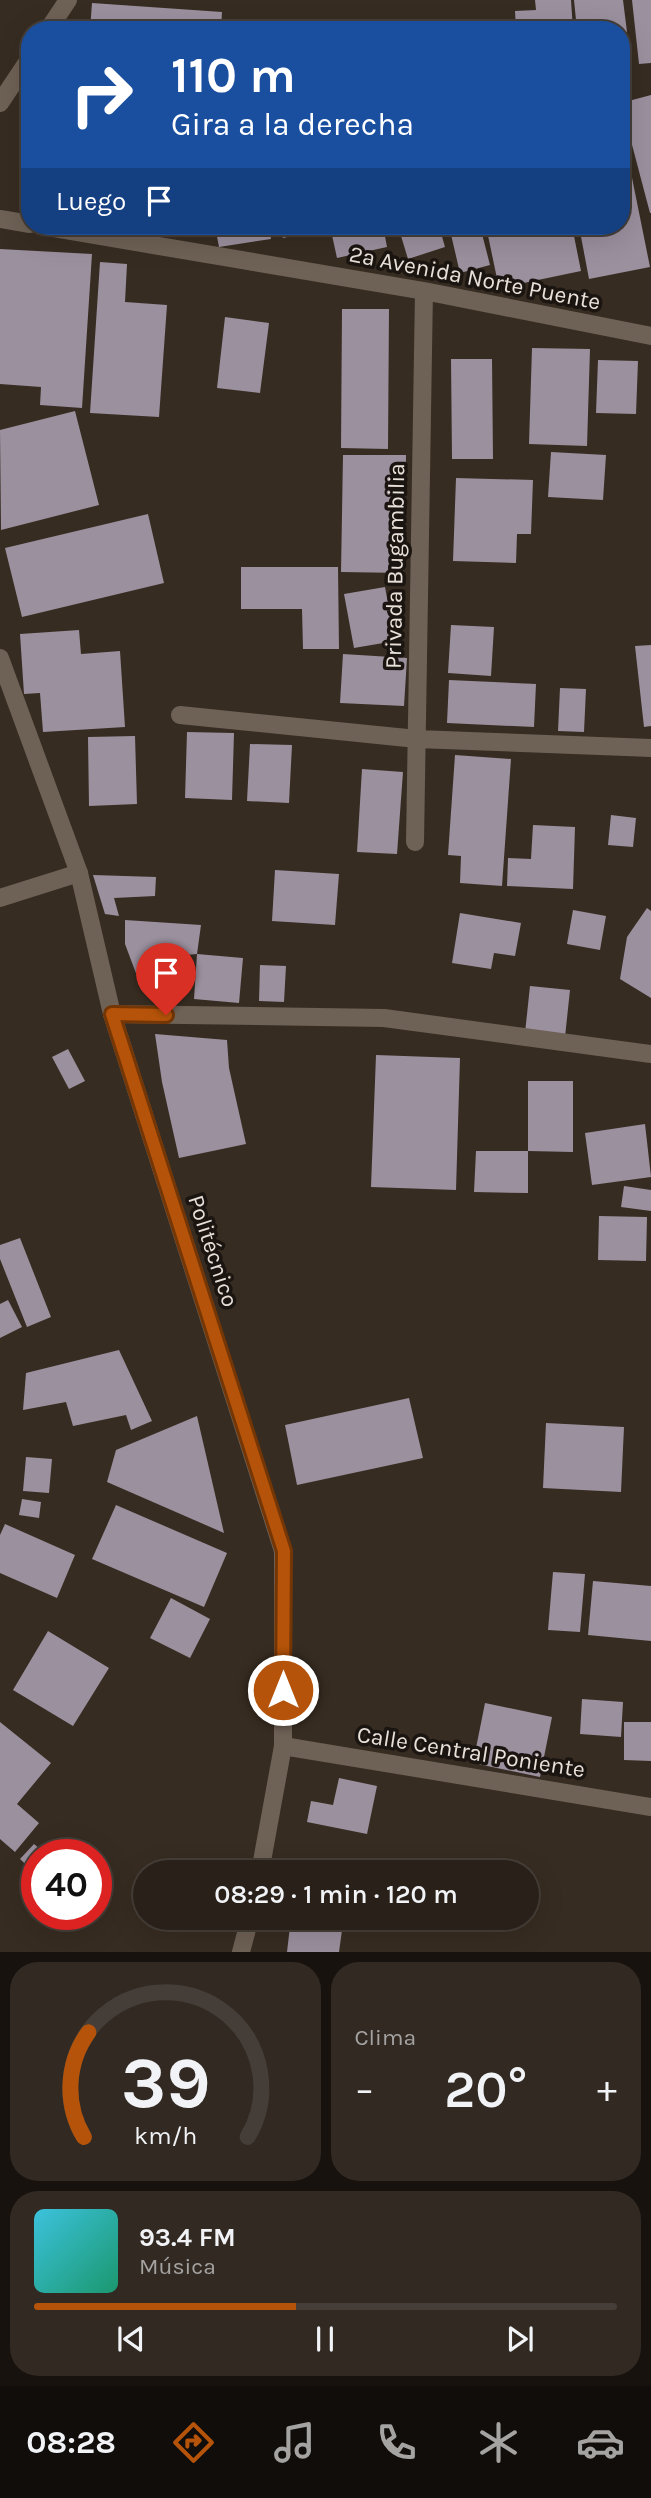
<!DOCTYPE html>
<html lang="es">
<meta charset="utf-8">
<style>
:root{--surface:#292119;--page:#312922;--text:#f1f3f6;--muted:#a5a3a2;--line:#453e38;--accent:#b45309}
body{margin:0;font-family:Karla,sans-serif;background:var(--page);color:var(--text);height:100vh;display:flex;flex-direction:column;font-size:26px;white-space:nowrap}
*{box-sizing:border-box;margin:0}
p{font-size:23px;color:var(--muted)}
.icon{flex:none;width:38px;height:38px;fill:none;stroke:currentColor;stroke-width:2;stroke-linecap:round;stroke-linejoin:round}
.map{position:relative;height:1952px;overflow:hidden}
.sheet{display:flex;flex-direction:column;gap:10px;padding:10px;background:#17120e;flex:1}
.sheet>*{flex:none}
.guide{position:absolute;left:21px;top:21px;width:609px;height:214px;border-radius:28px;box-shadow:0 7px 28px #0002,0 0 0 2px var(--line);background:#1a4fa0;color:#fff;overflow:hidden}
.speed{position:absolute;left:21px;top:1839px;display:flex;gap:14px;font-size:35px;font-weight:700;text-align:center}
.speed>*{display:grid;place-content:center;width:91px;height:91px;border-radius:50%;background:var(--surface);box-shadow:0 7px 28px #0002,0 0 0 2px var(--line);line-height:1}
.speed .limit{border:10px solid #d22;background:#fff;color:#111}
.pin{position:absolute;display:grid;place-items:center;width:60px;height:60px;color:#fff;margin:-72px -30px;border-radius:50% 50% 50% 0;rotate:-45deg;box-shadow:0 0 7px #0007}
.pin .icon{rotate:45deg}
.me{position:absolute;width:77px;margin:-38px;rotate:0deg;stroke-linejoin:round;filter:drop-shadow(0 0 5px #0008)}
.turn{display:flex;align-items:center;gap:24px;height:147px;padding:0 35px;font-size:32px}
.turn .icon{width:91px;height:91px;stroke-width:2.5}
.turn b{display:block;font-size:49px;line-height:60px}
.then{display:flex;align-items:center;height:66px;padding:0 35px;background:#0003;gap:14px;font-size:26px}
.big{font-size:52px;font-weight:600;line-height:1.1}
.sheet .widget{flex:1;display:flex;flex-direction:column;justify-content:center;gap:10px;min-width:0;padding:0 24px;border-radius:28px;background:var(--page)}
.sheet .dial{align-items:center;gap:0}
.dial svg{height:182px;overflow:visible;fill:none;stroke:var(--line);stroke-width:7;stroke-linecap:round;text-anchor:middle}
.dial text{fill:var(--text);stroke:none}
.song{display:flex;align-items:center;gap:21px}
.cover{width:84px;height:84px;border-radius:10px;background:linear-gradient(135deg,hsl(190 70% 55%),hsl(160 70% 35%))}
.played{height:7px;border-radius:4px;background:linear-gradient(90deg,var(--accent) 45%,var(--line) 45%)}
.keys{display:flex;justify-content:space-around;direction:ltr}
.heat{display:flex;justify-content:space-between;align-items:center;font-size:38px;direction:ltr}
.sheet .tiles{flex:1;display:grid;gap:10px;grid-template-columns:1fr 1fr}
.widget:last-child{grid-column:span 2}
.trip{position:absolute;left:133px;top:1860px;width:406px;height:70px;border-radius:35px;background:var(--surface);box-shadow:0 7px 28px #0002,0 0 0 2px var(--line);font-weight:600;line-height:70px;text-align:center}
.tab-bar{display:flex;height:112px;justify-content:space-around;align-items:center;background:#100d0a;color:var(--muted)}
.tab-bar .icon{width:49px;height:49px}
.tab-bar .current{color:var(--accent)}
.tab-bar b{font-size:32px;color:var(--text)}
.map>svg:first-child{display:block}
.building{fill:#9b909e}
.lines{fill:none;stroke-linecap:round;stroke-linejoin:round}
.minor{stroke:#6e6155;stroke-width:18}
.tertiary{stroke:#6e6155;stroke-width:18}
.route-casing{stroke:#753606;stroke-width:18}
.route{stroke:#b45309;stroke-width:12}
.labels{text-anchor:middle;dominant-baseline:central;stroke-width:7;stroke-linejoin:round;paint-order:stroke}
.street-label{font-size:23px;fill:#e8e0d9;stroke:#1b1511}
</style>
<div class="map">
<svg width="651" height="1952" viewBox="0 0 651 1952">
<rect width="100%" height="100%" fill="#372c21"/>
<!-- building -->
<path class="building" d="M 535,0 L 571,0 L 573,30 L 516,30 L 515,11 L 536,10 Z
M 574,0 L 623,0 L 627,32 L 621,33 L 621,30 L 577,30 Z
M 632,0 L 651,0 L 651,63 L 639,64 Z
M 92,3 L 222,12 L 221,30 L 90,30 Z
M 346,19 L 346,30 L 319,30 L 319,20 Z
M 441,20 L 441,30 L 364,30 L 364,22 Z
M 651,95 L 651,213 L 650,213 L 621,103 Z
M 626,148 L 650,267 L 589,279 L 579,226 L 621,226 L 621,149 Z
M 215,226 L 269,226 L 271,239 L 219,247 Z
M 280,226 L 324,226 L 325,228 L 283,238 Z
M 330,226 L 383,226 L 387,247 L 337,258 Z
M 398,226 L 439,226 L 445,247 L 408,259 Z
M 449,226 L 480,226 L 490,265 L 460,273 Z
M 486,226 L 572,226 L 581,271 L 499,288 Z
M 0,249 L 92,254 L 82,408 L 40,405 L 41,387 L 0,384 Z
M 100,262 L 127,264 L 125,302 L 167,305 L 159,417 L 90,413 Z
M 342,309 L 389,309 L 388,449 L 341,448 Z
M 225,317 L 269,323 L 260,393 L 217,388 Z
M 532,348 L 590,349 L 587,446 L 529,444 Z
M 451,359 L 492,359 L 493,459 L 452,459 Z
M 598,360 L 638,361 L 636,414 L 596,413 Z
M 75,411 L 99,505 L 1,530 L 0,430 Z
M 551,452 L 606,455 L 603,500 L 548,497 Z
M 343,455 L 406,455 L 404,573 L 341,572 Z
M 456,478 L 533,480 L 531,534 L 517,534 L 516,563 L 453,561 Z
M 148,514 L 164,583 L 22,617 L 5,548 Z
M 241,567 L 338,567 L 339,649 L 303,649 L 302,609 L 241,609 Z
M 385,587 L 395,641 L 354,648 L 344,594 Z
M 451,625 L 494,627 L 491,676 L 448,673 Z
M 79,630 L 81,654 L 120,651 L 125,727 L 43,732 L 40,693 L 24,694 L 20,634 Z
M 651,645 L 651,726 L 644,727 L 635,646 Z
M 343,654 L 407,658 L 404,706 L 340,703 Z
M 449,680 L 536,684 L 534,727 L 447,723 Z
M 560,688 L 586,689 L 584,732 L 558,731 Z
M 187,732 L 234,733 L 232,800 L 185,798 Z
M 135,736 L 137,804 L 89,806 L 88,737 Z
M 250,744 L 292,745 L 289,803 L 247,801 Z
M 455,755 L 511,759 L 502,886 L 460,883 L 461,856 L 448,855 Z
M 362,769 L 403,772 L 397,854 L 357,852 Z
M 611,815 L 636,818 L 633,847 L 608,845 Z
M 533,825 L 575,827 L 573,889 L 507,886 L 508,858 L 531,859 Z
M 275,870 L 339,874 L 335,925 L 272,921 Z
M 93,875 L 156,877 L 155,896 L 114,898 L 119,916 L 105,914 Z
M 647,908 L 651,911 L 651,998 L 620,979 L 627,937 Z
M 573,910 L 606,916 L 600,950 L 567,944 Z
M 460,913 L 521,923 L 515,956 L 494,953 L 491,969 L 452,963 Z
M 125,920 L 201,925 L 197,954 L 243,958 L 239,1003 L 194,999 L 197,954 L 175,956 L 172,995 L 143,992 L 125,944 Z
M 260,965 L 286,966 L 284,1002 L 259,1001 Z
M 530,986 L 570,990 L 565,1037 L 525,1033 Z
M 155,1034 L 227,1040 L 229,1068 L 246,1144 L 179,1158 L 162,1082 Z
M 68,1049 L 85,1081 L 69,1089 L 52,1057 Z
M 376,1055 L 460,1058 L 456,1190 L 371,1187 Z
M 528,1081 L 573,1081 L 573,1152 L 528,1151 Z
M 645,1124 L 651,1177 L 592,1185 L 585,1133 Z
M 476,1151 L 528,1151 L 528,1193 L 474,1192 Z
M 624,1186 L 651,1190 L 651,1211 L 621,1207 Z
M 599,1216 L 647,1217 L 646,1261 L 598,1260 Z
M 20,1238 L 51,1317 L 27,1327 L 0,1259 L 0,1245 Z
M 8,1300 L 22,1327 L 0,1338 L 0,1304 Z
M 119,1350 L 152,1421 L 131,1430 L 126,1415 L 73,1426 L 66,1402 L 23,1410 L 26,1373 Z
M 409,1398 L 423,1458 L 297,1485 L 285,1425 Z
M 197,1416 L 224,1533 L 107,1482 L 116,1450 Z
M 546,1423 L 624,1427 L 621,1492 L 543,1488 Z
M 26,1457 L 52,1459 L 49,1493 L 23,1491 Z
M 22,1499 L 41,1502 L 39,1518 L 19,1515 Z
M 116,1505 L 227,1553 L 204,1607 L 92,1559 Z
M 5,1524 L 75,1555 L 57,1598 L 0,1573 L 0,1535 Z
M 553,1572 L 585,1574 L 580,1632 L 548,1630 Z
M 593,1581 L 651,1586 L 651,1641 L 588,1635 Z
M 171,1598 L 210,1619 L 190,1658 L 150,1638 Z
M 48,1631 L 109,1668 L 73,1726 L 13,1690 Z
M 582,1699 L 623,1702 L 621,1737 L 580,1734 Z
M 485,1703 L 552,1717 L 540,1777 L 473,1763 Z
M 0,1722 L 51,1763 L 17,1804 L 39,1823 L 15,1852 L 0,1839 Z
M 624,1722 L 651,1722 L 651,1761 L 624,1760 Z
M 339,1778 L 377,1786 L 367,1834 L 307,1822 L 311,1801 L 333,1805 Z
M 34,1844 L 47,1855 L 37,1855 L 37,1875 L 20,1859 Z
M 291,1918 L 343,1923 L 339,1952 L 287,1952 Z"/>
<g class="lines">
<!-- minor -->
<path class="minor" d="M 0,219 L 30,224
M 41,226 L 424,291 L 651,336
M 180,715 L 417,739 L 651,748
M 415,842 L 424,291
M 0,898 L 79,873
M 112,1014 L 384,1018 L 651,1054
M 283,1746 L 651,1807"/>
<!-- tertiary -->
<path class="tertiary" d="M 48,30 L 68,0
M 0,103 L 30,58
M 0,658 L 79,873 L 112,1014 L 283,1551 L 283,1746 L 260,1872
M 241,1952 L 250,1918"/>
</g>
<g class="lines">
<defs>
<path id="route" d="M 166,1015 L 112,1014 L 284,1551 L 283,1690"/>
</defs>
<!-- route casing -->
<use href="#route" class="route-casing"/>
<!-- route -->
<use href="#route" class="route"/>
</g>
<g class="labels">
<!-- street labels -->
<g class="street-label">
<text transform="translate(475 278) rotate(11)">2a Avenida Norte Puente</text>
<text transform="translate(395 566) rotate(-89)">Privada Bugambilia</text>
<text transform="translate(213 1251) rotate(72)">Politécnico</text>
<text transform="translate(471 1752) rotate(9)">Calle Central Poniente</text>
</g>
</g>
</svg>
<div class="speed"><div class="limit">40</div></div>
<div class="pin" style="left:166px;top:1015px;background:#d93025"><svg class="icon" aria-label="arrive" viewBox="0 0 24 24"><path d="M6 21V4h12l-3 4 3 4H6"/></svg></div>
<svg class="me" style="left:283px;top:1690px" viewBox="-20 -20 40 40"><circle r="17" fill="#b45309" stroke="#fff" stroke-width="3"/><path d="M0-11L8 9 0 5-8 9z" fill="#fff"/></svg>
<div class="trip">08:29 · 1 min · 120 m</div>
<div class="guide">
<div class="turn"><svg class="icon" aria-label="right" viewBox="0 0 24 24"><path d="M7 20v-9h11M14 6l5 5-5 5"/></svg><div><b>110 m</b>Gira a la derecha</div></div>
<div class="then">Luego<svg class="icon" aria-label="arrive" viewBox="0 0 24 24"><path d="M6 21V4h12l-3 4 3 4H6"/></svg></div>
</div>
</div>
<section class="sheet">
<div class="tiles">
<div class="widget dial"><svg viewBox="0 0 100 80">
<path d="M14 69A42 42 0 1 1 86 69"/>
<path d="M14 69A42 42 0 0 1 16 23" stroke="#b45309"/>
<text x="50" y="56" font-size="32" font-weight="700">39</text>
<text x="50" y="72" font-size="11">km/h</text>
</svg></div>
<div class="widget"><p>Clima</p>
<div class="heat"><a>−</a><b class="big">20°</b><a>+</a></div>
</div>
<div class="widget">
<div class="song"><i class="cover"></i><div><b>93.4 FM</b><p>Música</p></div></div>
<div class="played"></div>
<div class="keys"><svg class="icon" aria-label="previous" viewBox="0 0 24 24"><path d="M18 5L8 12l10 7zM5 5v14"/></svg><svg class="icon" aria-label="pause" viewBox="0 0 24 24"><path d="M8 5v14M16 5v14"/></svg><svg class="icon" aria-label="next" viewBox="0 0 24 24"><path d="M6 5l10 7-10 7zM19 5v14"/></svg></div>
</div>
</div>
</section>
<nav class="tab-bar">
<b>08:28</b>
<svg class="icon current" aria-label="directions" viewBox="0 0 24 24"><path d="M12 3l9 9-9 9-9-9zM9 14v-3h6M13 9l2 2-2 2"/></svg>
<svg class="icon" aria-label="music" viewBox="0 0 24 24"><path d="M9 18V5l10-2v13"/><circle cx="6" cy="18" r="3"/><circle cx="16" cy="16" r="3"/></svg>
<svg class="icon" aria-label="phone" viewBox="0 0 24 24"><path d="M5 4h4l2 5-3 2q2 4 5 5l2-3 5 2v4C11 20 4 13 5 4z"/></svg>
<svg class="icon" aria-label="climate" viewBox="0 0 24 24"><path d="M12 3v18M4 7l16 10M4 17L20 7"/></svg>
<svg class="icon" aria-label="car" viewBox="0 0 24 24"><path d="M5 17H2v-5l4-1 3-4h7l3 4 3 1v5h-3M9 17h6M6 11h13"/><circle cx="7" cy="17" r="2"/><circle cx="17" cy="17" r="2"/></svg>
</nav>
